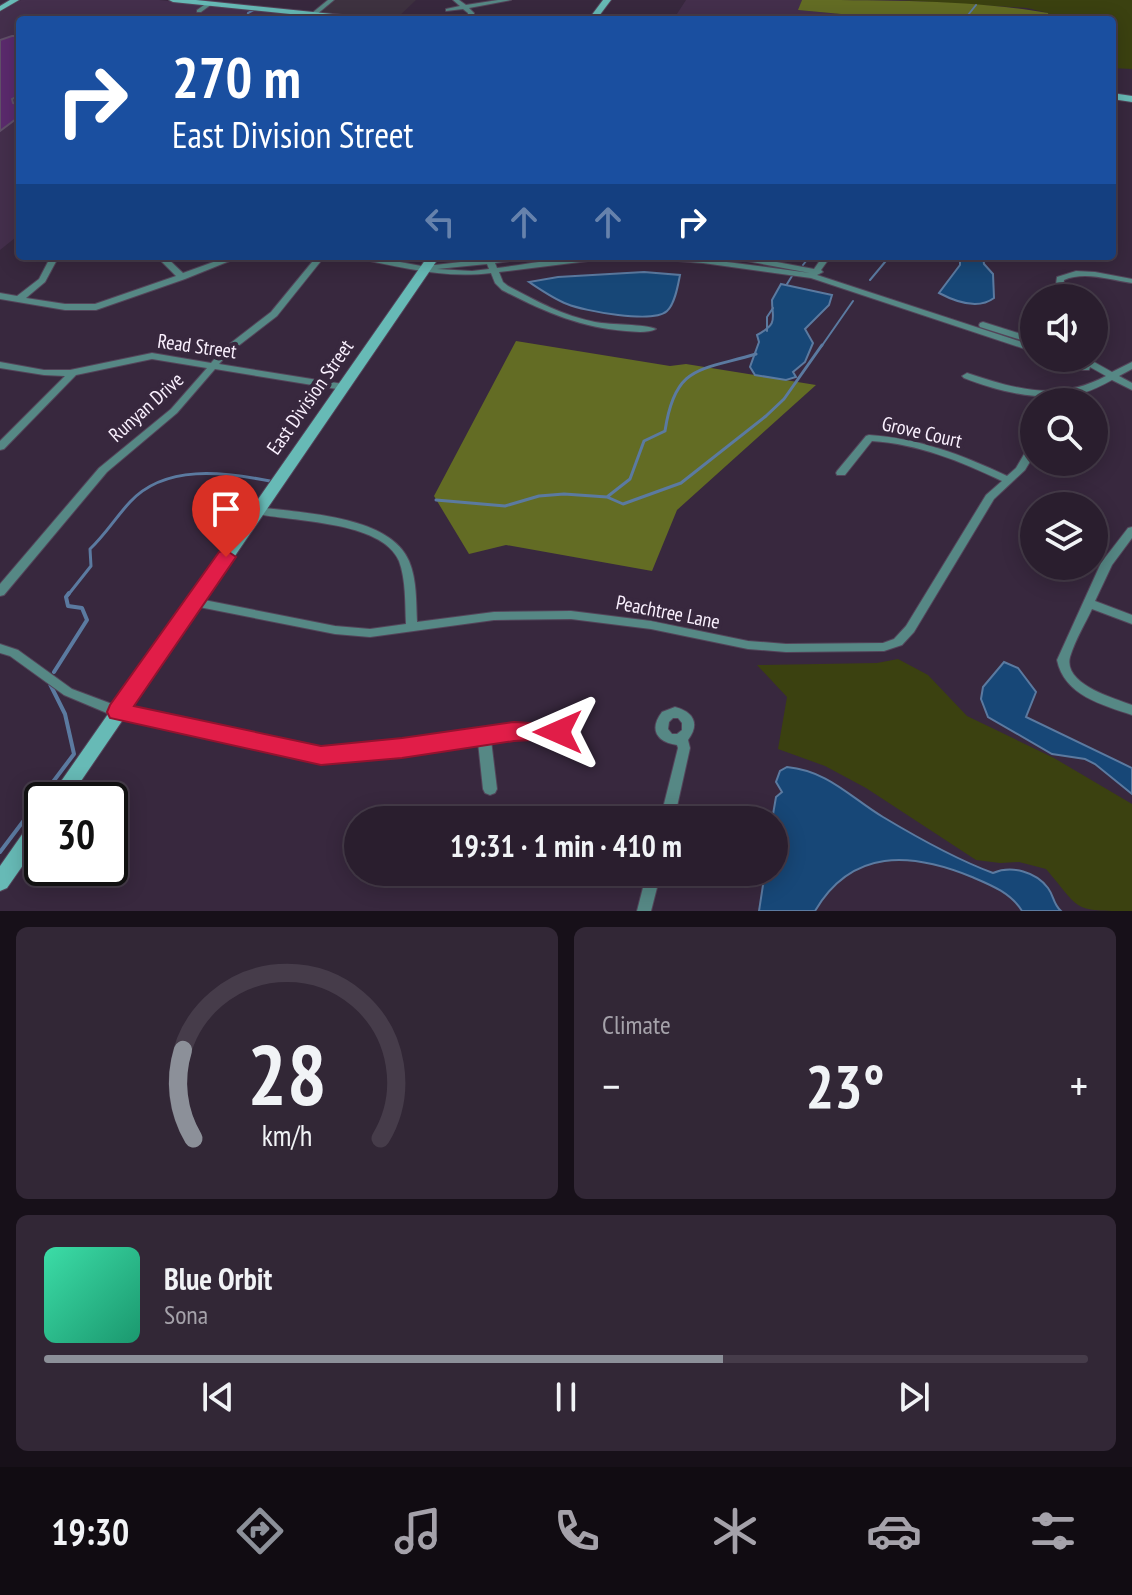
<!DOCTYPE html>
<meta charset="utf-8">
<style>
:root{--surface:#2a1e2e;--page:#322736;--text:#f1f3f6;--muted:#a5a2aa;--line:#463c4a;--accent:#8c9099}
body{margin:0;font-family:"PT Sans Narrow",sans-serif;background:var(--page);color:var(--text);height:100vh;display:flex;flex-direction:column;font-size:30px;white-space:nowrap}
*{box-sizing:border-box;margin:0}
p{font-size:26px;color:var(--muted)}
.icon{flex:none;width:44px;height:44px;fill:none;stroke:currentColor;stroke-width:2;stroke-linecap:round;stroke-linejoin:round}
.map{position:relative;height:911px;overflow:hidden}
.panel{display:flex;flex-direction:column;gap:16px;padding:16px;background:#171019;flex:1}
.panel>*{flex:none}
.guide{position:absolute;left:16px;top:16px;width:1100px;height:244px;border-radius:8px;box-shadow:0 4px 20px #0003,0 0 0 2px var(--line);background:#1a4fa0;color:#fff;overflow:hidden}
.controls{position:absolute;left:1020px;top:284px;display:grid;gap:16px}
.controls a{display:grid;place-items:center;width:88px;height:88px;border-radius:50%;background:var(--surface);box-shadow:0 4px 20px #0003,0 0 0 2px var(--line);font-size:40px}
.speed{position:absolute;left:24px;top:782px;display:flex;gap:16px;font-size:40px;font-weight:700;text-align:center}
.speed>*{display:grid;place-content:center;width:104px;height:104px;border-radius:50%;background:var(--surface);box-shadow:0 4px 20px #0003,0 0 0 2px var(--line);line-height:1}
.speed .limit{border:4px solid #111;border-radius:12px;background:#fff;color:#111}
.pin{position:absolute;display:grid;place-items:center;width:68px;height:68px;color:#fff;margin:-82px -34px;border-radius:50% 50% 50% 0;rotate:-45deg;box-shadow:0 0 8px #0007}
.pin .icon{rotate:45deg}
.me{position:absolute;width:88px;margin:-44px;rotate:270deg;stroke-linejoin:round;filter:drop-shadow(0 0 6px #0008)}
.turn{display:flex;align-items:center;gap:28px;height:168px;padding:0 24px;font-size:36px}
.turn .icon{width:104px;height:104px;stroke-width:2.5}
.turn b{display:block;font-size:56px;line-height:68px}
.lanes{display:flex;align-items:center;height:76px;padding:0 24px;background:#0003;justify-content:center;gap:40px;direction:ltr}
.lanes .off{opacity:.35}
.big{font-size:60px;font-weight:700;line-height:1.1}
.panel .tile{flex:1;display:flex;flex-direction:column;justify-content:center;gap:12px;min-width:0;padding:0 28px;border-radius:12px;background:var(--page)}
.panel .dial{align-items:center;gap:0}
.dial svg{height:208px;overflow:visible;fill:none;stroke:var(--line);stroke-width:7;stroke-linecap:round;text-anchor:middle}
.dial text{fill:var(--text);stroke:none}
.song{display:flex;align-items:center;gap:24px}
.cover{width:96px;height:96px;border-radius:12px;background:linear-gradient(135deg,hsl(160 70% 55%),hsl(160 70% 35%))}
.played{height:8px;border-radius:4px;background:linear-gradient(90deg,var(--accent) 65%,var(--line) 65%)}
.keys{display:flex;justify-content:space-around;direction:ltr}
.heat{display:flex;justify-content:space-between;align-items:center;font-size:44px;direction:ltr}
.panel .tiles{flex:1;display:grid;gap:16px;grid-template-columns:1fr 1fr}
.tile:last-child{grid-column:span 2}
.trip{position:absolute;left:344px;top:806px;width:444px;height:80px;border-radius:40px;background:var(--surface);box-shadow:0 4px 20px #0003,0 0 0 2px var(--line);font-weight:700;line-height:80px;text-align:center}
.menu{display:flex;height:128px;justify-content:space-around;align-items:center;background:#110c12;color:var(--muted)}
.menu .icon{width:56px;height:56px}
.menu .current{color:var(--accent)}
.menu b{font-size:36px;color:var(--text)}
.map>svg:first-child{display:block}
.commercial{fill:#3e3240}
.built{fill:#442f4c}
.green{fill:#3b4110}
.forest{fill:#636c24}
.water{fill:#174777;stroke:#5b7aa0;stroke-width:2}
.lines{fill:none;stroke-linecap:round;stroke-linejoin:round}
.stream-far2{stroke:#5b7aa0;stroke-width:2}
.stream-far1{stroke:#5b7aa0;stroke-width:3}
.stream{stroke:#5b7aa0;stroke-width:4}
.building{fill:#5b2a6d;stroke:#604f68;stroke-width:2}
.street-casing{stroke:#534459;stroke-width:2}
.secondary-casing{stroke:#534459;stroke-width:2}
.street{fill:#568885;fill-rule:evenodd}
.secondary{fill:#67bab6;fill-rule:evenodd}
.route{fill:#e11d48;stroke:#92132f;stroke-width:2}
.labels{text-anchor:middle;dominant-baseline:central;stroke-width:8;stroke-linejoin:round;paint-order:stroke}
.street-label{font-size:20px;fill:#faf0fe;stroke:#38283e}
</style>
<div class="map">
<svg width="1132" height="911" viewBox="0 0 1132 911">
<rect width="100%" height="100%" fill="#38283e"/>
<!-- commercial -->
<path class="commercial" d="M 333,0 L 416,0 L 395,20 L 317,13 Z"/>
<!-- built -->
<path class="built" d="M 21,0 L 159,0 L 354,20 L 20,20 L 20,234 L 0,250 L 0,12 Z
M 686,0 L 802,0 L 799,10 L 841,14 L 857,20 L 673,20 Z"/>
<!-- green -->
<path class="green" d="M 900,0 L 1132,0 L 1132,69 L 1112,68 L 1112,20 L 1050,20 L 1048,13 L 1027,8 Z
M 898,659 L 928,675 L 967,716 L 1054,758 L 1132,804 L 1132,911 C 1071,911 1082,911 1046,869 L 1019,862 L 1000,863 L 976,860 L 866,788 L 825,766 L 778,749 L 787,697 L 757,665 L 877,663 Z"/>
<!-- forest -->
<path class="forest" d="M 802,0 C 878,0 975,0 1048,13 L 1050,20 L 857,20 L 841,14 L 798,10 Z
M 516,341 L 670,366 L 686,364 L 816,385 L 677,510 L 652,571 L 506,545 L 469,554 L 434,496 Z"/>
<!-- water -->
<path class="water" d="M 960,256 L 983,256 L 984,264 L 993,274 L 994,298 C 978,310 956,302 939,293 L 960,265 Z
M 644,272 L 680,275 C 678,285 675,304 667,311 C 653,324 584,311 567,304 C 554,299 541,290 529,282 L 558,277 Z
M 781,284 L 832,295 L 829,305 L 805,329 L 813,343 L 805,362 L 793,372 L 796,377 L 786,380 L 755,375 L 750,367 L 759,342 L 757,335 C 779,323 772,319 772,300 Z
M 1004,662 L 1018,668 L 1036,692 L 1026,717 L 1132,768 L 1132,794 L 1095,764 L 1085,759 L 1052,754 L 988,717 L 981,699 L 983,687 Z
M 787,767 C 828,771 850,797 883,817 C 918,838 955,859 993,873 C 1012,865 1036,872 1048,888 C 1054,896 1053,904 1061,911 L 1022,911 C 1011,893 991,885 972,877 C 911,852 852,848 815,911 L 759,911 L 765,872 L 774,872 L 772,820 L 776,797 L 782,792 L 776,782 L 780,771 Z"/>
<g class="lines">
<!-- stream-far2 -->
<path class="stream-far2" d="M 247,20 L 248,13 L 256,9
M 957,20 L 968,15 L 976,5
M 803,265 L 810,256
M 870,280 L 890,256
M 787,284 L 792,276
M 767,331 L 767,317 L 773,308
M 821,347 L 853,301"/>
<!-- stream-far1 -->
<path class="stream-far1" d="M 607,497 L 630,479 L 644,441 L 665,431 C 675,364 700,371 756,354
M 436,500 L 505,506 L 539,496 L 564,494 L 607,497 L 623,504 L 681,483 L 766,416 L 784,399 L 822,345
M 68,595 L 91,566 L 90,549 C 105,535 116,517 130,502 C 165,464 224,472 270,481"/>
<!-- stream -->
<path class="stream" d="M 54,672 L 87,620 L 82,608 L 68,606 L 66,597 L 69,593
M 0,852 L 74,754 L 65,714 L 50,684"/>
</g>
<!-- building -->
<path class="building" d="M 12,36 L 20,36 L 20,95 L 12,99 L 13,103 L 20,105 L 20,116 L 0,131 L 0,40 Z"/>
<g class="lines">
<defs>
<path id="street" d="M 328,0 L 334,0 L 316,15 L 312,15 L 312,13 Z
M 453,0 L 459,0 L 466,5 L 498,0 L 511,0 L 469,8 L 474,13 L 474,20 L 468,20 L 468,13 L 463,9 L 446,11 L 446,9 L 460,6 Z
M 207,3 L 212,4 L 201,12 L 197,12 L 197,10 Z
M 17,98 L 20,98 L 20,102 L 15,101 L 15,99 Z
M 51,256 L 59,256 L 45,282 L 26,298 L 65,304 L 95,304 L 176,276 L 156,256 L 165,256 L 183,273 L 230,256 L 242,256 L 185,279 L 96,310 L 65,310 L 0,299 L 0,293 L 17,296 L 39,279 Z
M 317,256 L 325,256 L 277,316 L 229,353 L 219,364 L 343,384 L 346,385 L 348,387 L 346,389 L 343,390 L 215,369 L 177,413 L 107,472 L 4,595 L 0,596 L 0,584 L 99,468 L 171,409 L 207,368 L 152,359 L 76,375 L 4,449 L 0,450 L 0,441 L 65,376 L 44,375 L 0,368 L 0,362 L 44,370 L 70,370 L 152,353 L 211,363 L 223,349 L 271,312 Z
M 351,256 L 368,256 L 432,268 L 432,265 L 435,265 L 512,256 L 537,256 L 533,258 L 495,263 L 497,268 C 529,264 563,257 595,256 C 669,253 738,263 810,273 L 731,258 L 727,256 L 744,256 L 814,269 L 823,256 L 831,256 L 821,270 L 823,272 L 817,275 L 1034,346 L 1034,352 L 811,278 L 703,263 L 653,259 L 596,260 L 499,272 L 503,282 L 508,286 C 536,301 564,316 595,322 C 610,325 646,324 656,329 C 648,333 636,332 626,331 C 581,328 542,311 502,290 L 495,283 L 491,273 C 444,279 401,267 355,258 ZM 487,264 L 489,269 L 472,271 L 437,269 Z
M 1076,271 L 1095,272 L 1132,279 L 1132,283 C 1110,280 1085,271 1064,280 L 1062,298 L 1054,298 L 1057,277 Z
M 983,322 L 1034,338 L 1034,344 L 980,327 L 979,325 L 980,323 Z
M 1057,358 L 1070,358 L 1084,364 L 1075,358 L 1087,358 L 1112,372 L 1132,362 L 1132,369 L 1119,376 L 1132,383 L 1132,390 L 1112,380 C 1103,385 1093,390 1083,393 C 1045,403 1000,392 964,378 L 962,376 L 967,373 C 1016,389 1057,402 1106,376 L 1090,367 L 1089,370 L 1083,370 Z
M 869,435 C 918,438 963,455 1007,476 L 1016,468 L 1030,444 L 1034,443 L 1034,455 L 1025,470 L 994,499 L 914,632 L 902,645 L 884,651 L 786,652 L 748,649 L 651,629 L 571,619 L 494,620 L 370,637 L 335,634 L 194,606 L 190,605 L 188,602 L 190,599 L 194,598 L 335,626 L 370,629 L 406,624 C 405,603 406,580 399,561 C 382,520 290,522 253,513 L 252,511 L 253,509 L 257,507 C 300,513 390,515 409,561 C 417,580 416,602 417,622 L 494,612 L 571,611 L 651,621 L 748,641 L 786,644 L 883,643 L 894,639 L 906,626 L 986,495 L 1002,481 C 960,461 918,444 872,441 L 845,475 L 837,475 L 836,473 L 837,471 L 866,436 Z
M 1132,527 L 1132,538 L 1112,565 L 1095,601 L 1132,615 L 1132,624 L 1092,609 C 1085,624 1075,640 1070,657 C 1063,684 1113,698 1132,705 L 1132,715 C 1102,705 1064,695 1057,660 L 1101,563 L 1128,528 Z
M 0,644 L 18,650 L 72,689 L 120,707 L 321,750 L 402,743 L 514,726 L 575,728 L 580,729 L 581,733 L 580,737 L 575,738 L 514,736 L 491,740 L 497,789 L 495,793 L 490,795 L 485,793 L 483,789 L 478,742 L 402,753 L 321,760 L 114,716 L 64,695 L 10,656 L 0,653 Z
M 675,707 C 694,712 700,724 688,740 L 690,748 L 674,820 L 660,820 L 678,748 L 677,745 C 656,742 649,729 662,712 ZM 673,718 L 678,718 L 682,723 L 682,730 L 677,734 L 672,734 L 668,729 L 669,722 Z
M 647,872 L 661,872 L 651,911 L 637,911 Z"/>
<path id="secondary" d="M 10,0 L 19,0 L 0,11 L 0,6 Z
M 169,0 L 196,0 L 372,18 L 376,20 L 348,20 L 173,2 Z
M 603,0 L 611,0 L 596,20 L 588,20 Z
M 1112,93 L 1132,96 L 1132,102 L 1112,99 Z
M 428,256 L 440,256 L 68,800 L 48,800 Z
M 42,814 L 42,838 L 7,888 L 0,891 L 0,866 L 35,816 Z"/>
</defs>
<!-- street casing -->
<use href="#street" class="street-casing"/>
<!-- secondary casing -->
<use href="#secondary" class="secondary-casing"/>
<!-- street -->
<use href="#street" class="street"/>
<!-- secondary -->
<use href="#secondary" class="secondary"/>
</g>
<!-- route -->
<path class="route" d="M 226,550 L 236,557 L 134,706 L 321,746 L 402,738 L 514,722 L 566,725 L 570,732 L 566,738 L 514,741 L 402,758 L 321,765 L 110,718 L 107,712 L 110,705 L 219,552 Z"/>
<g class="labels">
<!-- street labels -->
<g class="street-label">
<text transform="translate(197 346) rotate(8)">Read Street</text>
<text transform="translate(310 397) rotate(-55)">East Division Street</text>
<text transform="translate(146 407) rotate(-42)">Runyan Drive</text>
<text transform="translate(922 432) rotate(13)">Grove Court</text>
<text transform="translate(668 612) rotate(11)">Peachtree Lane</text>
</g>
</g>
</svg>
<div class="controls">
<a><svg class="icon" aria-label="sound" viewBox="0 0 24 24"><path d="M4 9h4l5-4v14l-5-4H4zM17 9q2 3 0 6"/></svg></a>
<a><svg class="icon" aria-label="search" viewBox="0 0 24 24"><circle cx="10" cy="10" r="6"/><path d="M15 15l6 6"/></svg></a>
<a><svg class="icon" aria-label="layers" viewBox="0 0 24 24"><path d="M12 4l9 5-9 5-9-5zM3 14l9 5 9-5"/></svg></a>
</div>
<div class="speed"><div class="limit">30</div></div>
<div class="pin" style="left:226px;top:557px;background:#d93025"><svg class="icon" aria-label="arrive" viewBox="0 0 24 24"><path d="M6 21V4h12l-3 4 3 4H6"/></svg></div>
<svg class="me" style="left:558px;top:732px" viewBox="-20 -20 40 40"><path d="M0-17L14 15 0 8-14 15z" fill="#e11d48" stroke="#fff" stroke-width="4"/></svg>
<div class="trip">19:31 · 1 min · 410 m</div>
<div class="guide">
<div class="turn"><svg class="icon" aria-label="right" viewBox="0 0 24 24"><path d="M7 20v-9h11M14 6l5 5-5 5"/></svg><div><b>270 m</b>East Division Street</div></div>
<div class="lanes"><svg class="icon off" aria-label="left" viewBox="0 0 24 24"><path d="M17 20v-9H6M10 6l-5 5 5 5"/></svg><svg class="icon off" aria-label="ahead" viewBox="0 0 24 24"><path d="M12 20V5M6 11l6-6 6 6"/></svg><svg class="icon off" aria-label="ahead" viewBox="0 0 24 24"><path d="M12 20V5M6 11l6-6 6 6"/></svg><svg class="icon" aria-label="right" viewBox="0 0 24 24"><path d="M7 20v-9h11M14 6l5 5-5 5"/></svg></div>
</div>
</div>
<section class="panel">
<div class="tiles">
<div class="tile dial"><svg viewBox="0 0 100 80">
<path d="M14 69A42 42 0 1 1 86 69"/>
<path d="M14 69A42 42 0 0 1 10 35" stroke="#8c9099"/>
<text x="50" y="56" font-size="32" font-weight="700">28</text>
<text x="50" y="72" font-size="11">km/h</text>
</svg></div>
<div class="tile"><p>Climate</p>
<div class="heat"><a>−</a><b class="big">23°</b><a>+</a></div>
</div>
<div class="tile">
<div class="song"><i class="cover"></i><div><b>Blue Orbit</b><p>Sona</p></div></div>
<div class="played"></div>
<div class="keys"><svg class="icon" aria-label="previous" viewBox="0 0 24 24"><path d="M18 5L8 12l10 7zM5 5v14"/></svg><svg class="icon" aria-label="pause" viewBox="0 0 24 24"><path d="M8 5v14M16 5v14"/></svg><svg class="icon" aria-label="next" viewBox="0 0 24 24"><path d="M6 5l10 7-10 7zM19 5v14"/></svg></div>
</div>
</div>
</section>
<nav class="menu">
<b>19:30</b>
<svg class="icon current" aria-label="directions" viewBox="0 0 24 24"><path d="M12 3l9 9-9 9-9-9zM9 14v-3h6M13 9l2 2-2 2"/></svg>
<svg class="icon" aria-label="music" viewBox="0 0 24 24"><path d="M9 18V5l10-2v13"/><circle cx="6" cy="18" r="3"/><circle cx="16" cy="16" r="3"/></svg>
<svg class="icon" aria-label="phone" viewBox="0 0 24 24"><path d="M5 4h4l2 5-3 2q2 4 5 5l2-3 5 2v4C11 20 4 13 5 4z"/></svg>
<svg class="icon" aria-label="climate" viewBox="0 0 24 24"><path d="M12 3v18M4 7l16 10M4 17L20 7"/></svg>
<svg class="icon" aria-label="car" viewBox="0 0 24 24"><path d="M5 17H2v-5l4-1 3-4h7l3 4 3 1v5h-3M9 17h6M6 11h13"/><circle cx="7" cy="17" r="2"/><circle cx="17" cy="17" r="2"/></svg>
<svg class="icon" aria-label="filters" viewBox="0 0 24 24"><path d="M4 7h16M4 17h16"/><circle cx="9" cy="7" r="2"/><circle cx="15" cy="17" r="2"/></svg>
</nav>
